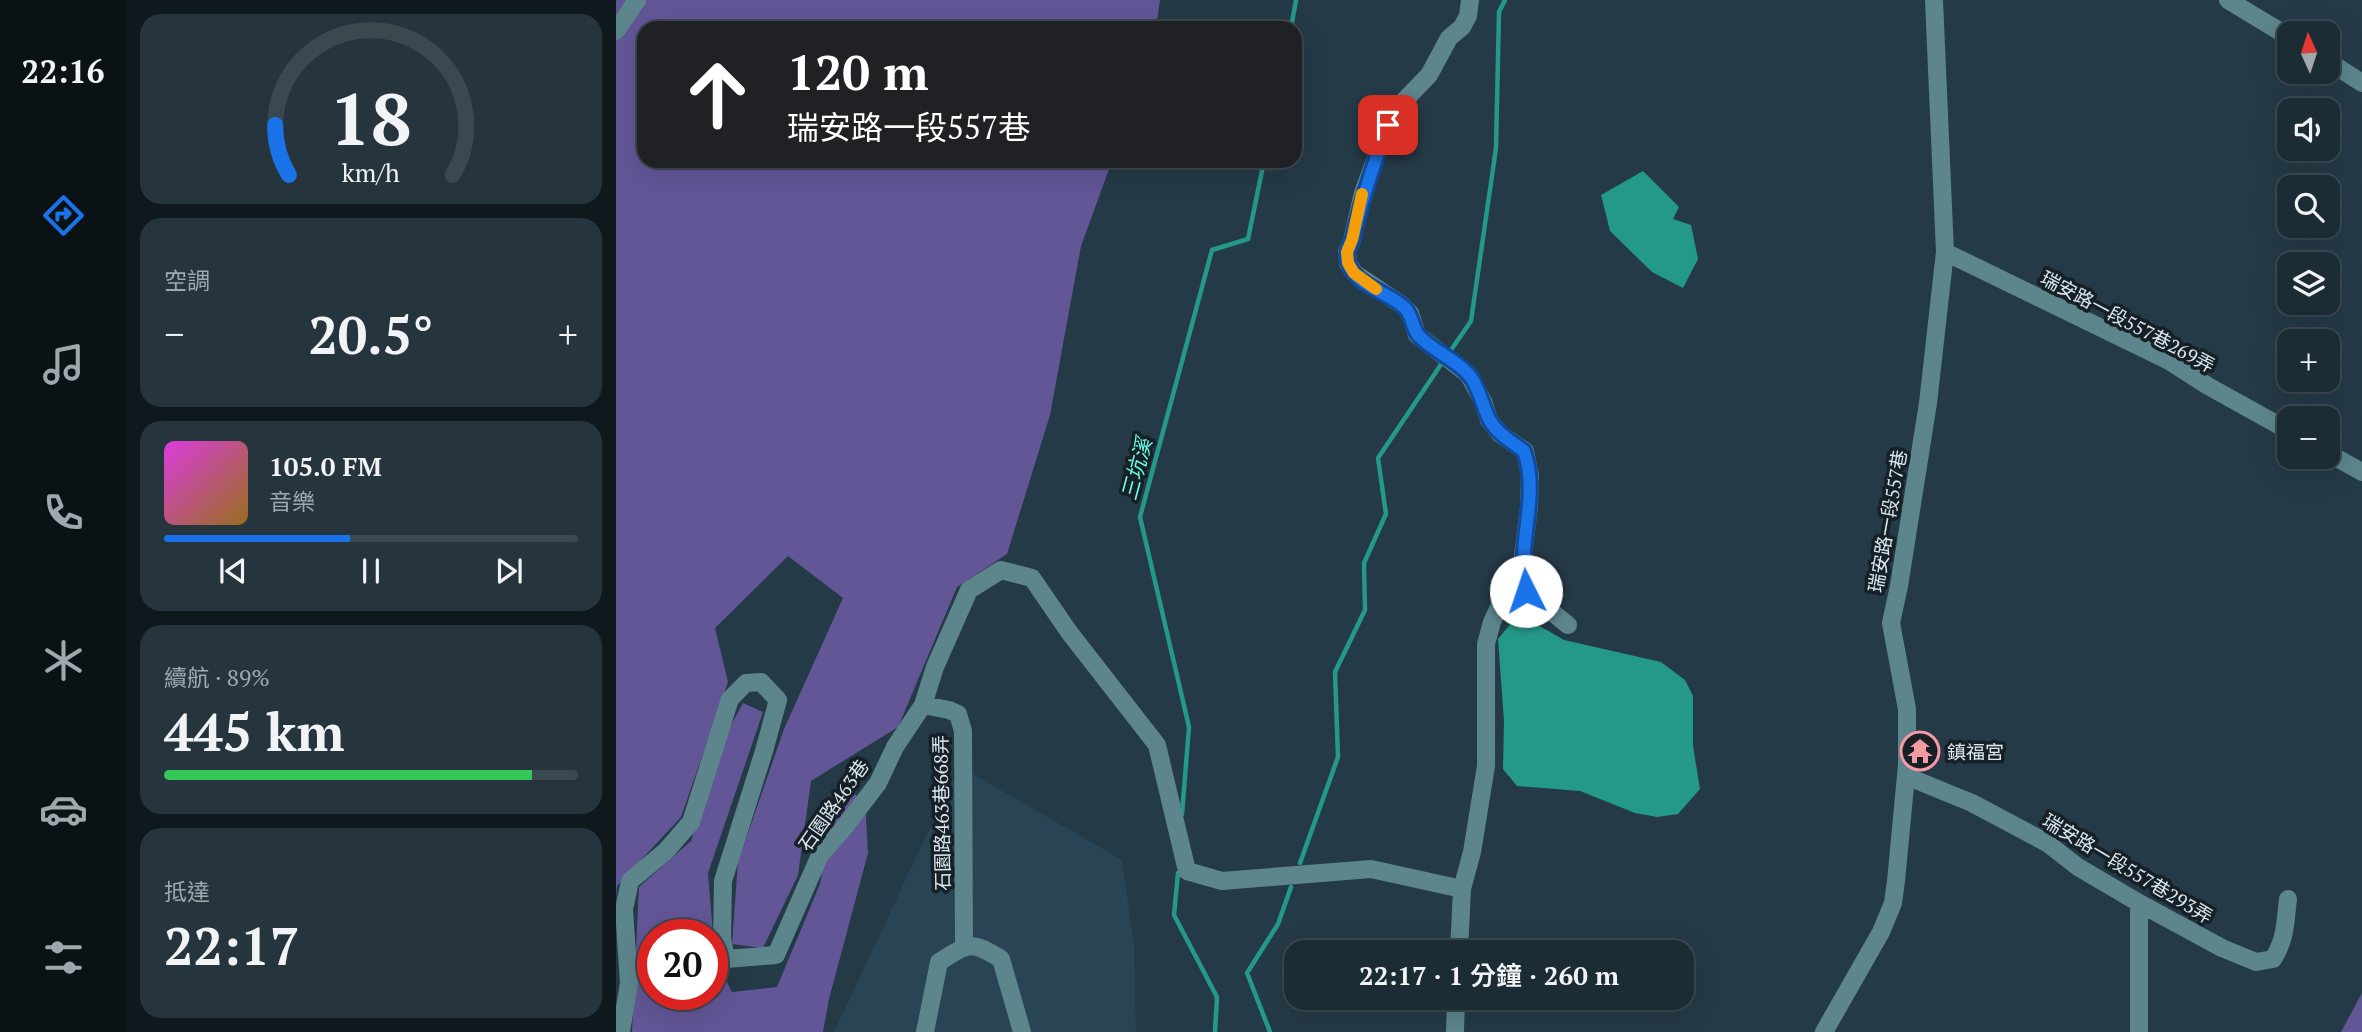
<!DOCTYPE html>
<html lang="zh-TW">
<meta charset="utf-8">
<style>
:root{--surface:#1c2c35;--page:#25343d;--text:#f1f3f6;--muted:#a0a7ad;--line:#3a4850;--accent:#1a73e8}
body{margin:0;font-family:"PT Serif","Noto Sans TC",serif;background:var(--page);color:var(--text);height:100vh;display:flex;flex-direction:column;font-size:26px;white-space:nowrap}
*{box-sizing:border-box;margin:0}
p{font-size:23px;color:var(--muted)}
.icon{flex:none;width:38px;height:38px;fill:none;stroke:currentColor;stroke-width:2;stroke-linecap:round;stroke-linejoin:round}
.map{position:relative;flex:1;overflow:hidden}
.sheet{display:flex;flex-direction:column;gap:14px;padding:14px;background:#0f181d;width:490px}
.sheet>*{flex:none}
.guide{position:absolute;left:21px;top:21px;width:665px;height:147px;border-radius:21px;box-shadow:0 7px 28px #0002,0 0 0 2px var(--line);background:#202124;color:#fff;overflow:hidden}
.needle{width:46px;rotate:357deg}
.buttons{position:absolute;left:1661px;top:21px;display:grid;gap:14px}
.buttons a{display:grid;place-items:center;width:63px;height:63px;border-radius:14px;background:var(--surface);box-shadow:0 7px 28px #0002,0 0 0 2px var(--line);font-size:35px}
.speed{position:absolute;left:21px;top:919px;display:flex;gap:14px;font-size:35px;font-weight:700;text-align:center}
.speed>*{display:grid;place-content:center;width:91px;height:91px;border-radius:50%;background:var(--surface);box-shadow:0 7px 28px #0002,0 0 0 2px var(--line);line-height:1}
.speed .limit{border:10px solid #d22;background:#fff;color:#111}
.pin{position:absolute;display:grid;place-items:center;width:60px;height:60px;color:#fff;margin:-30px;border-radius:14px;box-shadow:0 4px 10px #0006}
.me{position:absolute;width:77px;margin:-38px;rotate:356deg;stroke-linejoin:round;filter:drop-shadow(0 0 5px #0008)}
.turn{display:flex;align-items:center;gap:24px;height:147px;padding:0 35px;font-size:32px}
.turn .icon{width:91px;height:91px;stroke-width:2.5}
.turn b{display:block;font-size:49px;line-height:60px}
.big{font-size:52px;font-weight:600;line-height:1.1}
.sheet .tile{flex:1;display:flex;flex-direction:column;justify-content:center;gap:10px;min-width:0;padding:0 24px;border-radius:21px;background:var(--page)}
.sheet .dial{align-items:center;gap:0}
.dial svg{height:182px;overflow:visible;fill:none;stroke:var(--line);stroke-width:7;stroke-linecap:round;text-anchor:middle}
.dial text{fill:var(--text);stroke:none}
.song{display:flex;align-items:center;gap:21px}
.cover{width:84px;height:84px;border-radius:10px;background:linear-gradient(135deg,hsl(300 70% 55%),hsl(40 70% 35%))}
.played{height:7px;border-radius:4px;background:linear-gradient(90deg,var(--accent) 45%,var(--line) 45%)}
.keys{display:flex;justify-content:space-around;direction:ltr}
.heat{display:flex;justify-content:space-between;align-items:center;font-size:38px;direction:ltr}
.charge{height:10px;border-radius:5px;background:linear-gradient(90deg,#34c759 89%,var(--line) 0)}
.trip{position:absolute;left:668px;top:940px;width:410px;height:70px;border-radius:21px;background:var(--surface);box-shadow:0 7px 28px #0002,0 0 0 2px var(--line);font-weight:600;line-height:70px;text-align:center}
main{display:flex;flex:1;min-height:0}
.tab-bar{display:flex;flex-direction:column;width:126px;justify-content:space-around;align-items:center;background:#0b1215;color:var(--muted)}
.tab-bar .icon{width:49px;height:49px}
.tab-bar .on{color:var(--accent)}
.tab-bar b{font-size:32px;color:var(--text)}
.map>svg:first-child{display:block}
.built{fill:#284455}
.forest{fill:#635697;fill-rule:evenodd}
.water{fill:#249989}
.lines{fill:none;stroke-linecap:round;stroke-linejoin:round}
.stream{stroke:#249989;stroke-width:4.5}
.minor{stroke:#5c858c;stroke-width:18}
.route-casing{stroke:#114b97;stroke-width:18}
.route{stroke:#1a73e8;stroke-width:12}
.slow{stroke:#f59e0b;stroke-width:12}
.labels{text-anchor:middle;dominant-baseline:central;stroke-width:7;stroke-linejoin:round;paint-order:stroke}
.street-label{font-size:19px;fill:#dbe8f0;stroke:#162026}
.poi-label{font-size:19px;fill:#dbe8f0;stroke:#162026;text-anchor:start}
.water-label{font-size:21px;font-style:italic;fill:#67fde6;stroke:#162026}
</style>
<main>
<nav class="tab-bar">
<b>22:16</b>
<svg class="icon on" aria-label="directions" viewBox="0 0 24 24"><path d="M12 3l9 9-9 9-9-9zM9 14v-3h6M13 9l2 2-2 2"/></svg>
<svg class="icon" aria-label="music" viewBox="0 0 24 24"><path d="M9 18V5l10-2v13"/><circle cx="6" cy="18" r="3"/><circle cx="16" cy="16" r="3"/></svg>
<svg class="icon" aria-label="phone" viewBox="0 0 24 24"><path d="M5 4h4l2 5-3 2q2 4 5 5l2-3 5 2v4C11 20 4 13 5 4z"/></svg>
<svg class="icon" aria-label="climate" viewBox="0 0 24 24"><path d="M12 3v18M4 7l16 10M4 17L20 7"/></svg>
<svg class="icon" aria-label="car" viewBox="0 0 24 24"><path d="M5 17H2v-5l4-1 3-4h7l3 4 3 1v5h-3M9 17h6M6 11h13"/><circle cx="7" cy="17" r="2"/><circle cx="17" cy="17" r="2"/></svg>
<svg class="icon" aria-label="filters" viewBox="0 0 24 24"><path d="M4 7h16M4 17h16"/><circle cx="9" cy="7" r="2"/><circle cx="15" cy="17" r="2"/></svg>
</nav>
<section class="sheet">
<div class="tile dial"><svg viewBox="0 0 100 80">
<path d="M14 69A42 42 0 1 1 86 69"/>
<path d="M14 69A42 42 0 0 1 8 47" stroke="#1a73e8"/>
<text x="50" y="56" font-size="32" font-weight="700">18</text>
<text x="50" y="72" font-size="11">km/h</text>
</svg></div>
<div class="tile"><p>空調</p>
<div class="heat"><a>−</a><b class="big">20.5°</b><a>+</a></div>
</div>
<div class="tile">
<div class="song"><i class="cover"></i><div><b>105.0 FM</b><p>音樂</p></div></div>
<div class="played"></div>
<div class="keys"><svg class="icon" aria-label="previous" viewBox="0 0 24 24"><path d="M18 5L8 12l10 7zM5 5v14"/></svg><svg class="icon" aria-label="pause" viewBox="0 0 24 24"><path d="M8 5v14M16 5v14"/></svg><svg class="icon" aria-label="next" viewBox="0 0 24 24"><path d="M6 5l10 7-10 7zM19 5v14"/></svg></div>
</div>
<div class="tile"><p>續航 · 89%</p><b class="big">445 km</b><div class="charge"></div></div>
<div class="tile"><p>抵達</p><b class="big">22:17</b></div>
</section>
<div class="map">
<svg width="1746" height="1032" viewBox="0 0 1746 1032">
<rect width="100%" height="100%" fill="#253a47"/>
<!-- built -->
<path class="built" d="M 343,766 L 506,860 L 518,945 L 520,1032 L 218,1032 Z"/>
<!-- forest -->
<path class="forest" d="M 0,0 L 544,0 L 540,28 L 28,28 L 28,161 L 496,161 L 465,246 L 434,415 L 391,554 L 341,587 L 282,727 L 195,781 L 182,875 L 147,948 L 116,944 L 122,862 L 168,729 L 227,598 L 172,556 L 99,628 L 112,682 L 65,817 L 1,886 L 0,898 Z
M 127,703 L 147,712 L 92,873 L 99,959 L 116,992 L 161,987 L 204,884 L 216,813 L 230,789 L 249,801 L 252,853 L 213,999 L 207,1032 L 16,1032 L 23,887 L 75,841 L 108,738 ZM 37,934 L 96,934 L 96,994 L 37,994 Z
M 1746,993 L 1746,1032 L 1725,1032 Z"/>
<!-- water -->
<path class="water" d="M 1027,171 L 1063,207 L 1057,219 L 1075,225 L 1082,259 L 1067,288 L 1036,272 L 994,231 L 985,195 Z
M 896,622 L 920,624 L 948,640 L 1045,662 L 1069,680 L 1077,696 L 1077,746 L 1084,789 L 1062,814 L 1041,817 L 1019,813 L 964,791 L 901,786 L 887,769 L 888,721 L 882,639 Z"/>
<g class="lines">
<!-- stream -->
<path class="stream" d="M 675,28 L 680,0
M 833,353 L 855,321 L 880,148 L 883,12 L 889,0
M 566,814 L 573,727 L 524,517 L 596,250 L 632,239 L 648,161
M 684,863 L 722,757 L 719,672 L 749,610 L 748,563 L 770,514 L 762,458 L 828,360
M 562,873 L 558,915 L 601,997 L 599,1032
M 654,1032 L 631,973 L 662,924 L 675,887"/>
<!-- minor -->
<path class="minor" d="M 1612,0 L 1673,37
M 0,31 L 21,0
M 1712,61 L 1746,83
M 1329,252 L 1553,361 L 1592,386 L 1673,431
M 1712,453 L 1746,472
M 910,591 L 952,625
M 307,705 L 333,710 L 342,714 L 347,731 L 348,947
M 1290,776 L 1356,803 L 1431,843 L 1462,867 L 1523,903 L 1606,948 L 1640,962 L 1657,959 C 1670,939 1669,923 1672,899
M 1523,903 L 1523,1032
M 843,952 L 846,889 L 856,852 L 870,766 L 870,644 L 876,622 L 883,607 L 910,591 L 907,555 L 913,507 L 914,476 L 909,451 L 884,434 L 873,420 L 867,401 L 852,374 L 801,335 L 794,313 L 786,305 L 738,273 L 732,263 L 731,252 L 736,240 L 747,193 L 772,125 L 784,105 L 813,75 L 833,38 L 846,27 L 852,16 L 854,0
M 5,1032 L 13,983 L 8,909 L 14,881 L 50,851 L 75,822 L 114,699 L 130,683 L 145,682 L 162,700 L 148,751 L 107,881 L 106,939 L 110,959 L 160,955 L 204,855 L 227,829 L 262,783 L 279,747 L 307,705 L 319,667 L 353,590 L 385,570 L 416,578 L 453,632 L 541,745 L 571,871 L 606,881 L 755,869 L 846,889
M 309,1032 L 323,962 C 354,943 354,940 385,959 L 406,1032
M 839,1032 L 840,998
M 1208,1032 L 1265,932 L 1277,903 L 1280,881 L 1291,765 L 1291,709 L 1275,623 L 1283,586 L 1312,403 L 1329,252 L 1318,0"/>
</g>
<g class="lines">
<defs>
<path id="route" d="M 772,125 C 758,163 746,198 737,237 C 734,246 729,252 732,262 C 739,286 773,292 789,308 C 797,316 796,329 803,336 C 818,352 840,359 854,376 C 864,389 866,405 873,419 C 881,434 896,442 908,451 C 920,484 910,519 908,552 C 907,565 910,578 910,591"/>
</defs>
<!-- route casing -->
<use href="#route" class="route-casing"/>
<!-- route -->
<use href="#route" class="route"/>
<!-- slow -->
<path class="slow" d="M 746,194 L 736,240 L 731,252 L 732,263 L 738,273 L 760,289"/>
</g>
<!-- icons -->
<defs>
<symbol id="temple-ring" viewBox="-11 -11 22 22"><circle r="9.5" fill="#162026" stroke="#f49aa3" stroke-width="1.5"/><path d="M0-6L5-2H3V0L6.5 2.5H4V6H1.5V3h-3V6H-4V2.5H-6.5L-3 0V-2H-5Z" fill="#f49aa3"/></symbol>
</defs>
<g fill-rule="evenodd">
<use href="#temple-ring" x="1282" y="729" width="44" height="44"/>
</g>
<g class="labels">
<!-- street labels -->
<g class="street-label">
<text transform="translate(1512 321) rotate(28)">瑞安路一段557巷269弄</text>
<text transform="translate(1271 521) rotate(-80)">瑞安路一段557巷</text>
<text transform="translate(217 805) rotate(-55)">石園路463巷</text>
<text transform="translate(325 813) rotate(-91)">石園路463巷668弄</text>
<text transform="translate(1512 868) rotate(31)">瑞安路一段557巷293弄</text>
</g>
<!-- poi labels -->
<g class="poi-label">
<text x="1331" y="751">鎮福宮</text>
</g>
<!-- water labels -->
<g class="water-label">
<text transform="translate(520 469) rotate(-75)">三坑溪</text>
</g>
</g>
</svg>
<div class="buttons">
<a><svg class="needle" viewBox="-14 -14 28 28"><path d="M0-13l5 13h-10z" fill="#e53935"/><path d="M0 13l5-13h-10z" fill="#a0a7ad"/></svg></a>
<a><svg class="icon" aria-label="sound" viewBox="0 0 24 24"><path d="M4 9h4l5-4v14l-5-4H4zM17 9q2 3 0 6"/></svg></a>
<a><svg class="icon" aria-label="search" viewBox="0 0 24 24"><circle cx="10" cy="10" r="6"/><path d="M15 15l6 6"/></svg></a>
<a><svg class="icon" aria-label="layers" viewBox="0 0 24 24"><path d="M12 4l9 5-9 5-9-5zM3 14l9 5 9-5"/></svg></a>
<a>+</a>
<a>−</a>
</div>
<div class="speed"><div class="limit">20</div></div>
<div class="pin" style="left:772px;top:125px;background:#d93025"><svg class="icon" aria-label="arrive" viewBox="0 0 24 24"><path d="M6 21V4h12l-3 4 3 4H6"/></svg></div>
<svg class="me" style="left:910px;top:591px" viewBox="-20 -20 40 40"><circle r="19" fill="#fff"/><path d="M0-13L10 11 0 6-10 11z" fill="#1a73e8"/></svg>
<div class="trip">22:17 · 1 分鐘 · 260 m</div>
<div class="guide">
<div class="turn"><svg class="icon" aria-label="ahead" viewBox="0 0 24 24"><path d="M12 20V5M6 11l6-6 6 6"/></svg><div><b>120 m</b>瑞安路一段557巷</div></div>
</div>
</div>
</main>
